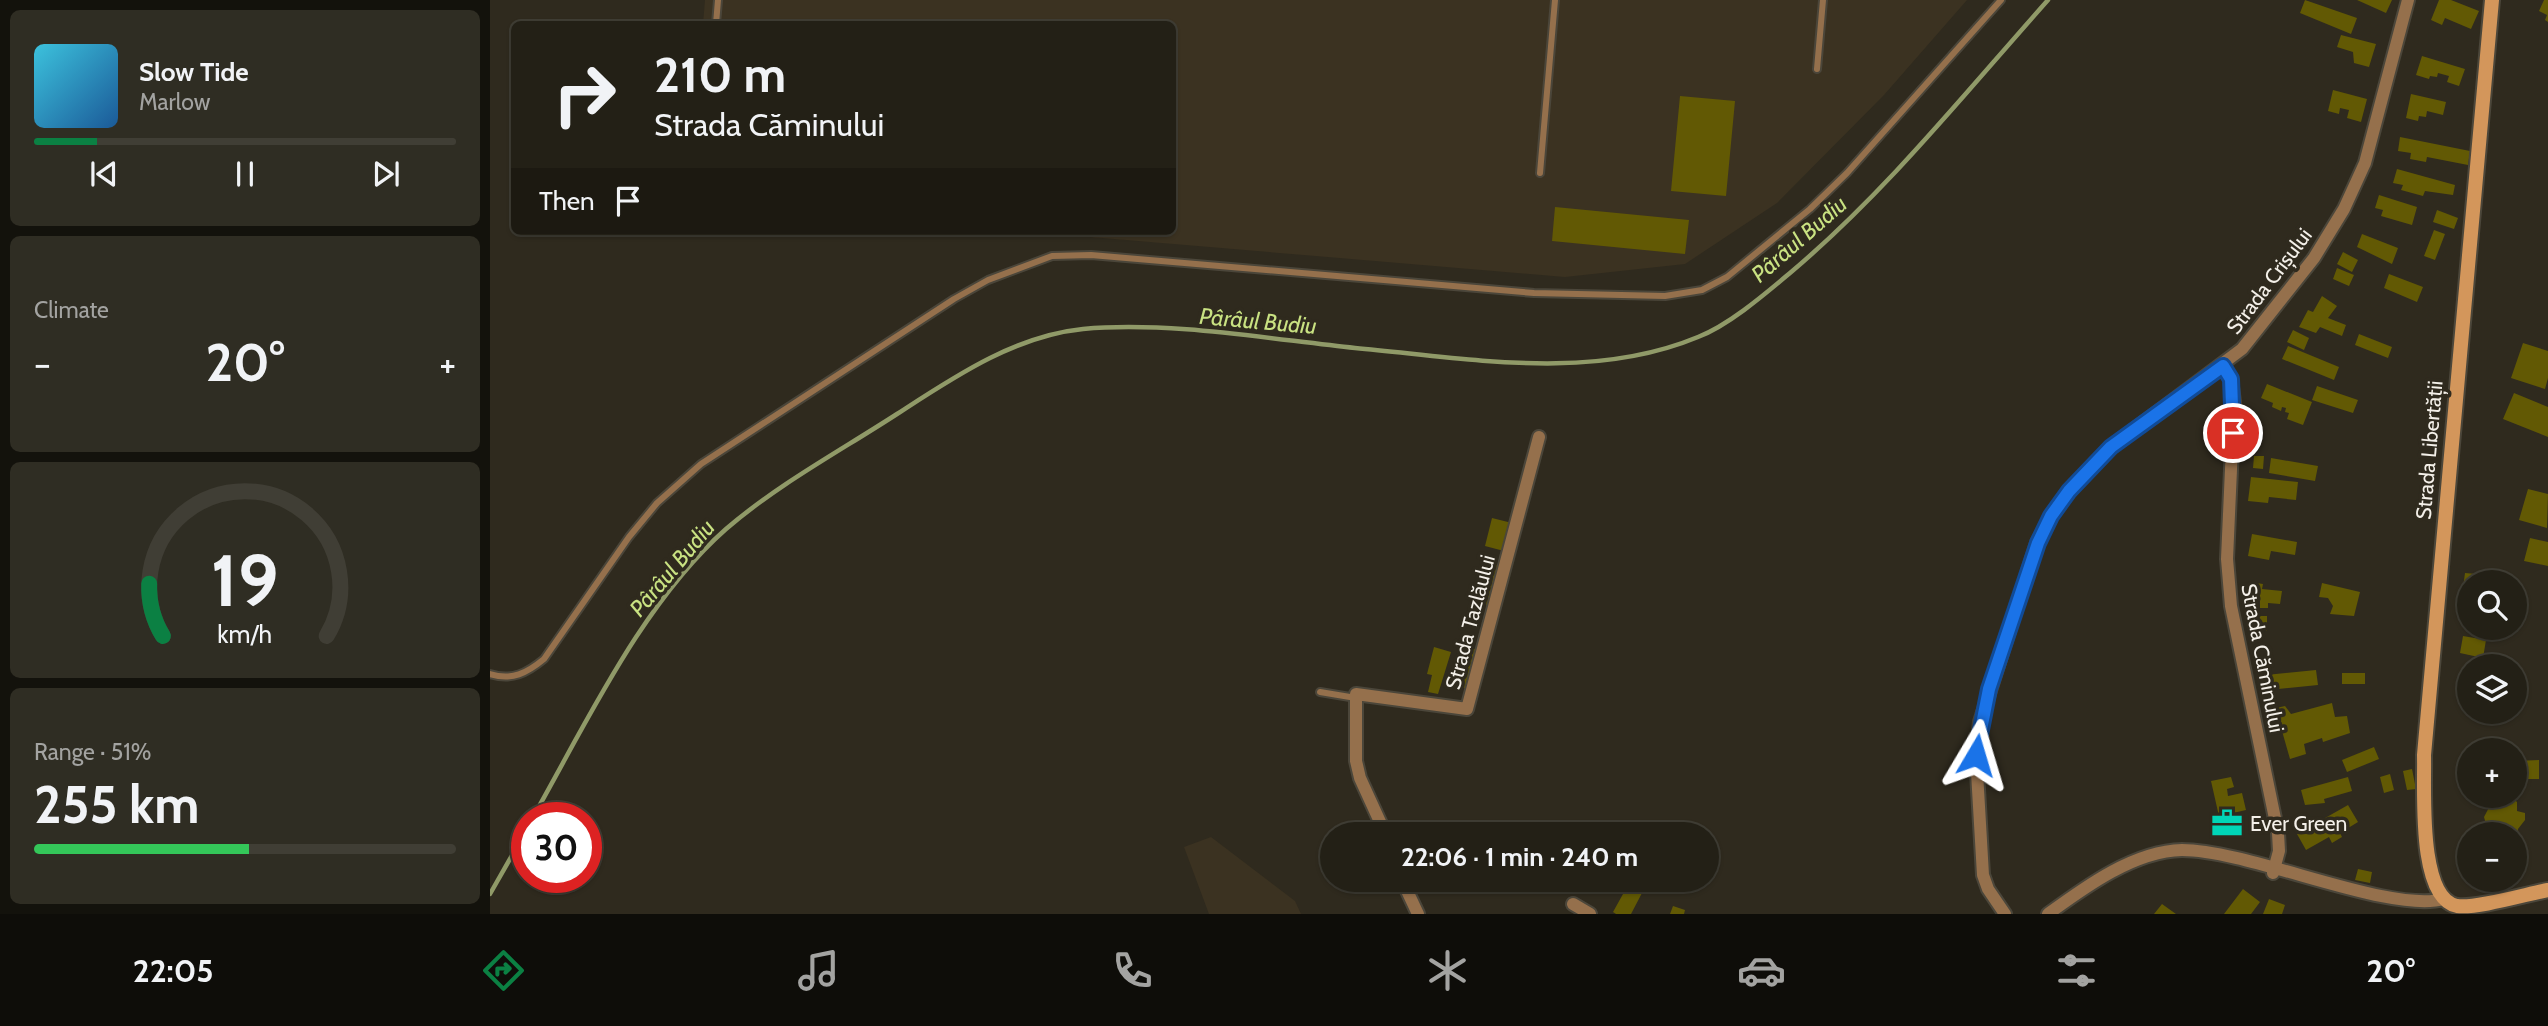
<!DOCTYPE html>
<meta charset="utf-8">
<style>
:root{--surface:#232016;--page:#2f2d23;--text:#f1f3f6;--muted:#a3a3a1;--line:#403e35;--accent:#0b8043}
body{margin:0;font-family:Cabin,sans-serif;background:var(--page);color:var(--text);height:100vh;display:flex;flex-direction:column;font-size:26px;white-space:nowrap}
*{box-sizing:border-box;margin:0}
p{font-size:23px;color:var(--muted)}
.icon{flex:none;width:38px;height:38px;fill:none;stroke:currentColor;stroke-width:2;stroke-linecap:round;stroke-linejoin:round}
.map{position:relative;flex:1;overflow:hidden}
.sheet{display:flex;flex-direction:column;gap:10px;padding:10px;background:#13120c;width:490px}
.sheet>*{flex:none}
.hud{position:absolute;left:21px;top:21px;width:665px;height:214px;border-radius:10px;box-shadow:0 2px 5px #0004,0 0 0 2px var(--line);background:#232016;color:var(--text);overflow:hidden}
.buttons{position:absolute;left:1967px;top:570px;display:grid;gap:14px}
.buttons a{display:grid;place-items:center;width:70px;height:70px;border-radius:50%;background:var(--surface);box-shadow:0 2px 5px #0004,0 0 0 2px var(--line);font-size:35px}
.speed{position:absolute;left:21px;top:802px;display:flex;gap:14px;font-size:35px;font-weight:700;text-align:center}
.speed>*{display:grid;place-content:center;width:91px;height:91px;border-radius:50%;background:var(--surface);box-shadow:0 2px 5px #0004,0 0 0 2px var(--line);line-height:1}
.speed .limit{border:10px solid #d22;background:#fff;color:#111}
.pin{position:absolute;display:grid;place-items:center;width:60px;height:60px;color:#fff;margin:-30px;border:4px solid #fff;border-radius:50%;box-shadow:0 2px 7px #0007}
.me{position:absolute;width:77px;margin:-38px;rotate:7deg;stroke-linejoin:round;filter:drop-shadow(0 0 5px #0008)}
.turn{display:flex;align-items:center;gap:24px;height:147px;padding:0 28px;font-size:32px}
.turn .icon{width:91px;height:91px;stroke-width:2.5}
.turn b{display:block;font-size:49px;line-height:60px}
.then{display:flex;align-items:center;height:66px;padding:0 28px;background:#0003;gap:14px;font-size:26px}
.big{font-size:52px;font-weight:700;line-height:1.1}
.sheet .widget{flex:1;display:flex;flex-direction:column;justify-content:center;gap:10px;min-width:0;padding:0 24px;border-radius:10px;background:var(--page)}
.sheet .dial{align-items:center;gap:0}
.dial svg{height:182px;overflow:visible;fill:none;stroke:var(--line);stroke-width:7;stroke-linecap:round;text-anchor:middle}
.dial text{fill:var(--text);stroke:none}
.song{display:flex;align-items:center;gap:21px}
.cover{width:84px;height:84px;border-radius:10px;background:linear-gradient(135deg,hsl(190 70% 55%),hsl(210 70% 35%))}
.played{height:7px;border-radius:4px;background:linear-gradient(90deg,var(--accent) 15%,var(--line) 15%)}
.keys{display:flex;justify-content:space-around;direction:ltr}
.heat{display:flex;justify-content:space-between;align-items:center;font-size:38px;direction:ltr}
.charge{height:10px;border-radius:5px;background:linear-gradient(90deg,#34c759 51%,var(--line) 0)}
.trip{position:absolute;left:830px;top:822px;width:399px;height:70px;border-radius:35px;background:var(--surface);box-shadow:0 2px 5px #0004,0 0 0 2px var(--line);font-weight:700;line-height:70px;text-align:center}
.menu{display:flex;height:112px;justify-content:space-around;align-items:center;background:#0e0d09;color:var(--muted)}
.menu .icon{width:49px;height:49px}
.menu .active{color:var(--accent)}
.menu b{font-size:32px;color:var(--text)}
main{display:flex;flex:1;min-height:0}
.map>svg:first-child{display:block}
.built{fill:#3b3221}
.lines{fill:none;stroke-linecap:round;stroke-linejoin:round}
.stream{stroke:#909a68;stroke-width:4.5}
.building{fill:#625904}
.service-casing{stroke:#4b463a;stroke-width:10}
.minor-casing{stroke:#4b463a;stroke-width:16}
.secondary-casing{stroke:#4b463a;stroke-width:18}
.service{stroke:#95704c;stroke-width:6}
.minor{stroke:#95704c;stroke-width:12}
.secondary{stroke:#d3965b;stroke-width:14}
.route-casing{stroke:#114b97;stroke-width:18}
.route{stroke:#1a73e8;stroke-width:12}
.labels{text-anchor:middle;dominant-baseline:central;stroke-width:7;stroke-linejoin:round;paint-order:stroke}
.street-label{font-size:21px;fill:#f4f0e9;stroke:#2f2a1e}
.poi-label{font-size:21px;fill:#f4f0e9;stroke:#2f2a1e;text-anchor:start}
.water-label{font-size:23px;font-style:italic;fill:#c9e282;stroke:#2f2a1e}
</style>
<main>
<section class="sheet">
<div class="widget">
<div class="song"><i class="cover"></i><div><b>Slow Tide</b><p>Marlow</p></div></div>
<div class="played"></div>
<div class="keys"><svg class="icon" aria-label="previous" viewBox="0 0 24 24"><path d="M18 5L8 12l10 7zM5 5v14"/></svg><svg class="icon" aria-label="pause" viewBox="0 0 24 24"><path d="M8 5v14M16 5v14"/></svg><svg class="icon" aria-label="next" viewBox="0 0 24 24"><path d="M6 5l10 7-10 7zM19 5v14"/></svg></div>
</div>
<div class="widget"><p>Climate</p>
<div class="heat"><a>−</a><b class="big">20°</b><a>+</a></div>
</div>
<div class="widget dial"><svg viewBox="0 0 100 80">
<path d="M14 69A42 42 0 1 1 86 69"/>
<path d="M14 69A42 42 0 0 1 8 46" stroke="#0b8043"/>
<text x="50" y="56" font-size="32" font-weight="700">19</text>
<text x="50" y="72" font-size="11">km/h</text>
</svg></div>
<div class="widget"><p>Range · 51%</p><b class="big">255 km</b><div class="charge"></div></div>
</section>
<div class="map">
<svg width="2058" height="914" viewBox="0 0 2058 914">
<rect width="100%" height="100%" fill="#2f2a1e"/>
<!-- built -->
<path class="built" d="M 215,0 L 1477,0 L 1394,95 L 1287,203 L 1195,264 L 1075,277 L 529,231 L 682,231 L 682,24 L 213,24 Z
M 721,837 L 805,901 L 811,914 L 719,914 L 694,847 Z"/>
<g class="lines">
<!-- stream -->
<path class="stream" d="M 43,817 C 97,722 153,602 236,529 C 287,485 350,451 407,414 C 464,377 524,336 593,329 C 678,321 779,339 865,348 C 977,358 1100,382 1208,337 C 1239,325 1275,294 1300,273 C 1396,192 1475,93 1558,0
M 0,894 L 37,829"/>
</g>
<!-- building -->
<path class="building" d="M 1815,0 L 1867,18 L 1861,34 L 1810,13 Z
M 1867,0 L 1902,0 L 1896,13 Z
M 1949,0 L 1961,0 L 1989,11 L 1981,29 L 1955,18 L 1952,25 L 1941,20 Z
M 2054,0 L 2058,0 L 2058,22 L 2055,20 L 2057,15 L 2049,11 Z
M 1851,35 L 1886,44 L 1879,67 L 1864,63 L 1863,52 L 1847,47 Z
M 1932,56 L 1975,69 L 1969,86 L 1957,82 L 1959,76 L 1948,73 L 1947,77 L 1940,76 L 1939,79 L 1926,75 Z
M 1843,90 L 1877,99 L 1871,122 L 1857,118 L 1859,110 L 1850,108 L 1849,114 L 1838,111 Z
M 1921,94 L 1956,102 L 1953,115 L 1937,111 L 1936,117 L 1929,116 L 1928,121 L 1916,118 Z
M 1190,96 L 1245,101 L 1236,196 L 1181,191 Z
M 1910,137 L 1980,151 L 1978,165 L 1937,157 L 1936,162 L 1920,159 L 1921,153 L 1908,151 Z
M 1907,169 L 1965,185 L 1963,195 L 1935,191 L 1933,196 L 1911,190 L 1913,185 L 1903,183 Z
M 1889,195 L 1927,207 L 1922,225 L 1891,216 L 1893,210 L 1885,208 Z
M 1065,207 L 1199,220 L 1195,254 L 1062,241 Z
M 1947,210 L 1968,218 L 1964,229 L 1943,222 Z
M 1944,230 L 1955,234 L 1945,260 L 1934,256 Z
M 1872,234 L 1908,248 L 1902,264 L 1867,247 Z
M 1853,252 L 1868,260 L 1862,272 L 1847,264 Z
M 1847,268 L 1864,275 L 1859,286 L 1843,279 Z
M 1899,274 L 1933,287 L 1927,302 L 1894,288 Z
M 1832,296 L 1847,306 L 1838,318 L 1856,325 L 1852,336 L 1830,327 L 1826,333 L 1809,327 L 1818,310 L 1823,312 Z
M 1803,330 L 1819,338 L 1814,350 L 1797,342 Z
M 1869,334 L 1902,347 L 1898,358 L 1865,345 Z
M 2033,343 L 2058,351 L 2058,378 L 2055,389 L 2021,378 Z
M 1798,346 L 1849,367 L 1844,380 L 1792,359 Z
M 1777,384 L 1822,402 L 1813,425 L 1797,419 L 1799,413 L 1795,412 L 1796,408 L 1792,407 L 1791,411 L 1782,407 L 1783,403 L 1771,398 Z
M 1827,386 L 1868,400 L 1863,413 L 1822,400 Z
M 2024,393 L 2058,407 L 2058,437 L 2013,419 Z
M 1764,456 L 1774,456 L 1773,469 L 1763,468 Z
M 1781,458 L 1828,466 L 1825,481 L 1779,473 Z
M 1761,477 L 1808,482 L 1806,500 L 1779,497 L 1778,503 L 1758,501 Z
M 2038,489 L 2058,494 L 2057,528 L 2029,520 Z
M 1002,518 L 1022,523 L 1014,551 L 995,546 Z
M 1762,534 L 1807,542 L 1805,555 L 1781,551 L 1779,560 L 1758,556 Z
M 2040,538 L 2058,542 L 2058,566 L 2034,561 Z
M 992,561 L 1012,566 L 1001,606 L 981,601 Z
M 1975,573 L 1987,574 L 1986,583 L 1979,583 L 1979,611 L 1970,610 Z
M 1766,583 L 1773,584 L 1772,589 L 1792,591 L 1790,604 L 1778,603 L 1778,608 L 1770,608 L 1770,601 L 1758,600 L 1759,588 L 1765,589 Z
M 1832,583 L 1870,592 L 1864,616 L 1840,614 L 1843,606 L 1838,598 L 1829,597 Z
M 1766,616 L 1777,616 L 1777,631 L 1767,631 Z
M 1973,636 L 1996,640 L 1993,658 L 1970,653 Z
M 944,647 L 961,652 L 948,694 L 938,692 L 942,675 L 937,674 Z
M 976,647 L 990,650 L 979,689 L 965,686 Z
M 1826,670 L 1828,685 L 1778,690 L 1776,675 Z
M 1852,673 L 1875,673 L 1875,684 L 1852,684 Z
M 1842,703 L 1845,717 L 1857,716 L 1860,733 L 1833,742 L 1832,738 L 1814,744 L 1816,754 L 1800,759 L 1792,731 L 1788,733 L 1782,709 L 1795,706 L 1801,714 Z
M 1884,747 L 1889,759 L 1857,772 L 1852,760 Z
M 2049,760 L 2049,779 L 2027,779 L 2026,761 Z
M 1922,769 L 1926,789 L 1917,790 L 1913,771 Z
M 1900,774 L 1904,790 L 1894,793 L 1890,777 Z
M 1741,777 L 1744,787 L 1737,789 L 1738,796 L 1752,793 L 1756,810 L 1743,813 L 1747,831 L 1733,834 L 1721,781 Z
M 1858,777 L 1862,791 L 1834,799 L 1835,803 L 1815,805 L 1811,790 Z
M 2005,796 L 2021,796 L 2027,802 L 2027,811 L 2035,813 L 2035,820 L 2028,829 L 2029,843 L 2035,844 L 2035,852 L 2025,853 L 2025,835 L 2006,835 L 2005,829 L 1996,824 L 1994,817 Z
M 1858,805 L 1868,822 L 1850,833 L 1852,837 L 1842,843 L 1839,837 L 1816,850 L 1807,834 Z
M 1181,824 L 1200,826 L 1200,835 L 1180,835 Z
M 1868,869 L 1882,872 L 1880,883 L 1865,880 Z
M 1138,885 L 1152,893 L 1141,914 L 1126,914 L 1123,912 Z
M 1753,889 L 1770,902 L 1761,914 L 1734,914 Z
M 1779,899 L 1795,905 L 1792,914 L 1773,914 Z
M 1672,904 L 1686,914 L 1664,914 Z
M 1183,906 L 1195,910 L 1194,914 L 1180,914 Z"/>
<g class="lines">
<defs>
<path id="service" d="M 226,24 L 228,0
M 1327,69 L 1333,0
M 1050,173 L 1065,0
M 0,674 C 22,681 37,673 54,659 L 139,537 L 167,503 L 211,464 L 464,299 L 498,280 L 562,256 L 601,255 L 1044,293 L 1175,296 L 1212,290 L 1237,277 L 1320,209 L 1357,173 L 1511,0
M 830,692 L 866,698"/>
<path id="minor" d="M 1733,366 L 1741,379 L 1744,402 L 1737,559 L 1741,606 L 1788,833 L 1789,851 L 1783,873
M 896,835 L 870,778 L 866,761 L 866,694 L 977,709 L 1049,437
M 912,880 L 928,914
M 1083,904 L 1100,914
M 1515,914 L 1498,889 L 1493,875 L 1486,755 L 1490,722 L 1547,543 L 1561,516 L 1579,491 L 1621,447 L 1752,349 L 1824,258 L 1854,209 L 1875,163 L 1918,0
M 1558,914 C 1595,887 1644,851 1692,850 C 1760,850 1899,914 1954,899"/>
<path id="secondary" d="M 2002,0 L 1934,755 C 1935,787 1927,898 1967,906 C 1986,909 2037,894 2058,890"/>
</defs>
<!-- service casing -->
<use href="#service" class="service-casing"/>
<!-- minor casing -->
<use href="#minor" class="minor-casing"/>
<!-- secondary casing -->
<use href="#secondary" class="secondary-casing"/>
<!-- service -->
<use href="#service" class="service"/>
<!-- minor -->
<use href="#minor" class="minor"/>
<!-- secondary -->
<use href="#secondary" class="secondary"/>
</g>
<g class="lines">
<defs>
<path id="route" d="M 1486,755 L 1499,689 L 1548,543 L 1561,516 L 1579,491 L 1621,447 L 1733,366 L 1741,379 L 1743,433"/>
</defs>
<!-- route casing -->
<use href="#route" class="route-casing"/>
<!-- route -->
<use href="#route" class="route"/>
</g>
<!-- icons -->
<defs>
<symbol id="office-bare" viewBox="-9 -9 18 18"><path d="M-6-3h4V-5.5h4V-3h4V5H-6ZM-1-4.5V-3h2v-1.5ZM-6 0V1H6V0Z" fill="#00d5b7" stroke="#2f2a1e" stroke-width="2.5" paint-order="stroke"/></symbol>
</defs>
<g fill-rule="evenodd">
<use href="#office-bare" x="1715" y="801" width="44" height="44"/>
</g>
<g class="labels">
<!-- street labels -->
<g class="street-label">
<text transform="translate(1779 281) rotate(-53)">Strada Crișului</text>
<text transform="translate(1939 450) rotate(-85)">Strada Libertății</text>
<text transform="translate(980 622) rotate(-75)">Strada Tazlăului</text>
<text transform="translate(1773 658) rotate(79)">Strada Căminului</text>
</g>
<!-- poi labels -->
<g class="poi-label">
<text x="1760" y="823">Ever Green</text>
</g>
<!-- water labels -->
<g class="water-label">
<text transform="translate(1309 239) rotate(-41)">Pârâul Budiu</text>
<text transform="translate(768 321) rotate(5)">Pârâul Budiu</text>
<text transform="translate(182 568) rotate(-50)">Pârâul Budiu</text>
</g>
</g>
</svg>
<div class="buttons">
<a><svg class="icon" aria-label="search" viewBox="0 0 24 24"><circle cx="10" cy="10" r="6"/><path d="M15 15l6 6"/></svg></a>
<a><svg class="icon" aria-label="layers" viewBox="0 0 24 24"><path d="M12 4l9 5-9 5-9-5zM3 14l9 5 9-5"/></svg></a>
<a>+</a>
<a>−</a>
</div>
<div class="speed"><div class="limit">30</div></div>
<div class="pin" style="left:1743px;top:433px;background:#d93025"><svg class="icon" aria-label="arrive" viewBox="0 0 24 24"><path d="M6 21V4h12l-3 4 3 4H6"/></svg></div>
<svg class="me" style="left:1486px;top:755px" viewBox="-20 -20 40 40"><path d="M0-17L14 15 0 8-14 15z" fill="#1a73e8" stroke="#fff" stroke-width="4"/></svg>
<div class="trip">22:06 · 1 min · 240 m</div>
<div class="hud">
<div class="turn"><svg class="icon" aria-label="right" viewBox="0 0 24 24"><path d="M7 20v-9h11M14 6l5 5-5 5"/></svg><div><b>210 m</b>Strada Căminului</div></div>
<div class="then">Then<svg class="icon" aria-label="arrive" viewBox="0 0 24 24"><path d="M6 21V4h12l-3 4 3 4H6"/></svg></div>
</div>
</div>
</main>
<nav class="menu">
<b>22:05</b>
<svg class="icon active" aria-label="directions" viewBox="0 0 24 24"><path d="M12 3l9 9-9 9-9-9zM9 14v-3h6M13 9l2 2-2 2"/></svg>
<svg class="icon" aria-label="music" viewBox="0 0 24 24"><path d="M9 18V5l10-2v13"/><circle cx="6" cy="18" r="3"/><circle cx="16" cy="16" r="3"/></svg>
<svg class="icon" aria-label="phone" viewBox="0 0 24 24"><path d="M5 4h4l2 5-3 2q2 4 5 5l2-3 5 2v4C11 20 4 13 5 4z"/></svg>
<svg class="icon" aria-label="climate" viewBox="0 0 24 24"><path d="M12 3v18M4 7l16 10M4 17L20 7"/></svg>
<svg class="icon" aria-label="car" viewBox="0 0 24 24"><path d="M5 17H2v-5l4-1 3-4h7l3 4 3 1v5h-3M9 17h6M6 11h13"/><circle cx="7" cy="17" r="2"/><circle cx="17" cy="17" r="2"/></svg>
<svg class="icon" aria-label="filters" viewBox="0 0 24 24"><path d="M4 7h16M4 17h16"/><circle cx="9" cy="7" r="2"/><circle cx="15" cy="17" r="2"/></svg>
<b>20°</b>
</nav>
